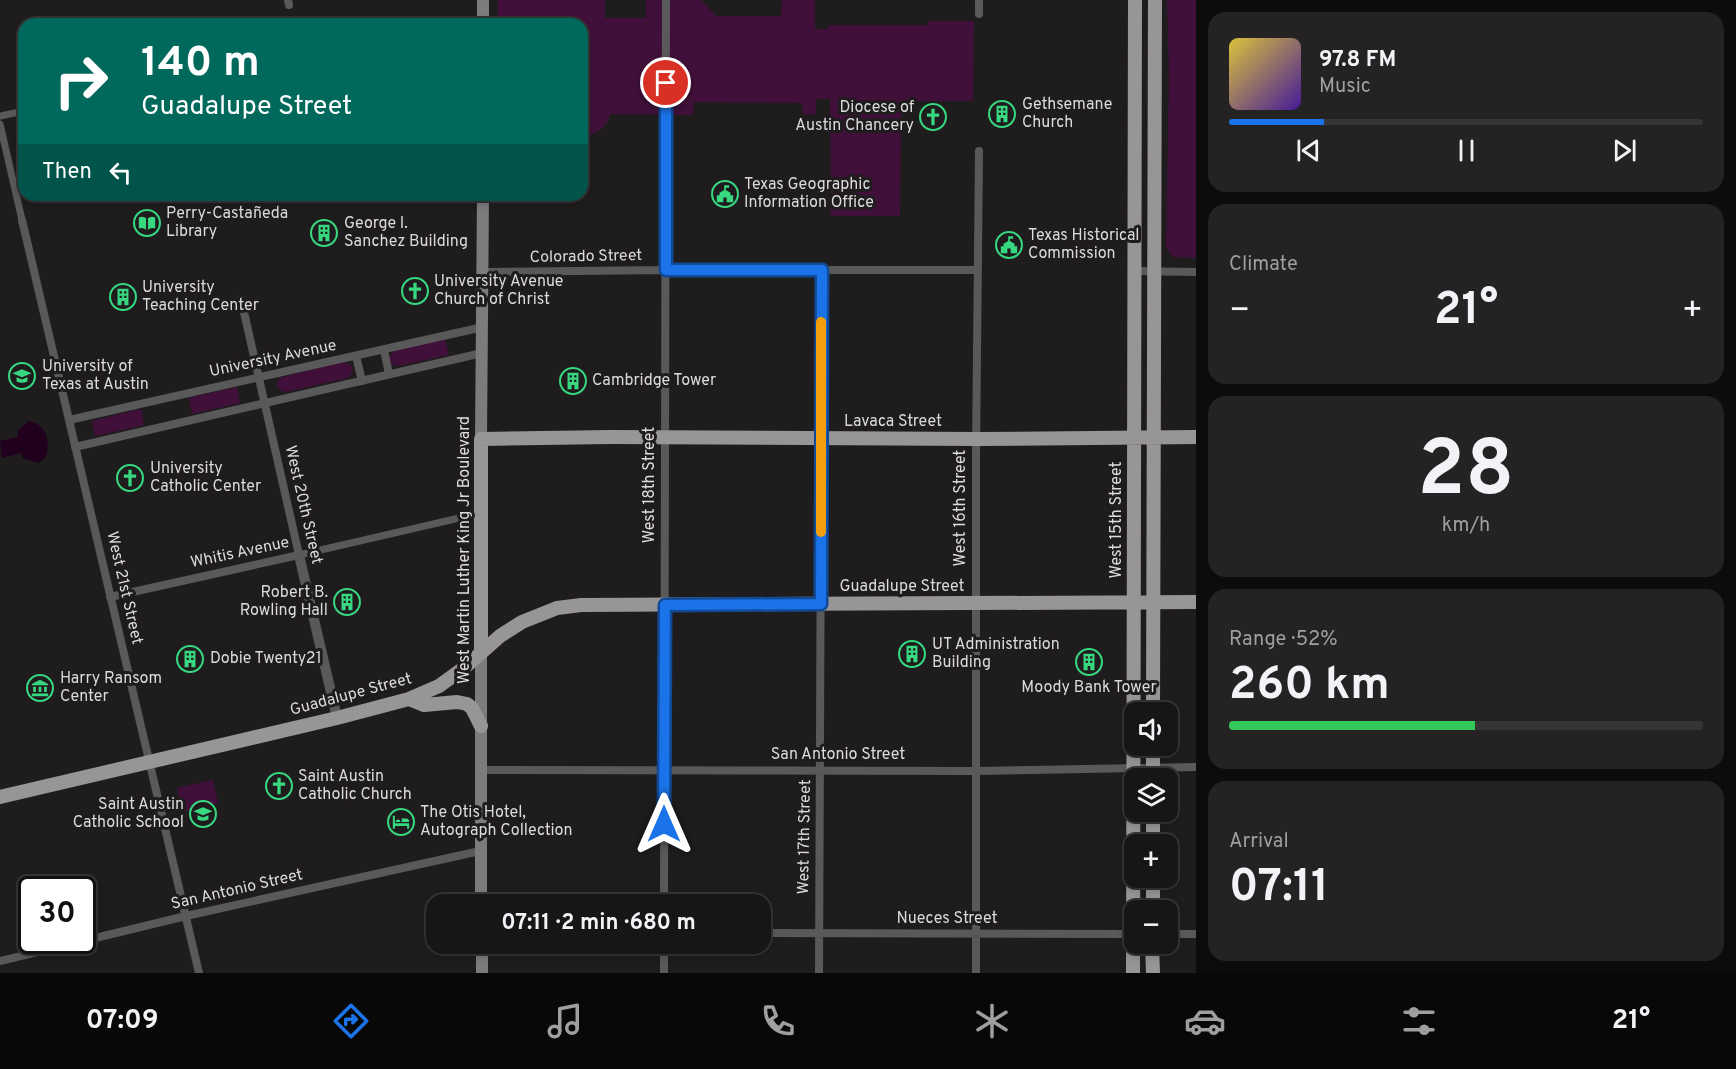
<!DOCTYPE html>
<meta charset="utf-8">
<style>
:root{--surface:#171516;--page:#242223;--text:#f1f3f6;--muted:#9e9fa1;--line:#363435;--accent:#1a73e8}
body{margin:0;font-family:Overpass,sans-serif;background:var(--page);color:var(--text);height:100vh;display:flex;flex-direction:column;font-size:22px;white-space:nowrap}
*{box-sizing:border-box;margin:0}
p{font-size:20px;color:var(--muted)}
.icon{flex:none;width:33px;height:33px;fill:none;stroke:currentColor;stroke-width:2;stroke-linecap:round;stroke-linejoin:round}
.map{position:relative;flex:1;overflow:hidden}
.panel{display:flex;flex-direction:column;gap:12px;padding:12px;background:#0d0c0c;width:540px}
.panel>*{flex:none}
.hud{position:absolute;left:18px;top:18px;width:570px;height:183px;border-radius:18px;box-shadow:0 3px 9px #0003,0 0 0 2px var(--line);background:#00695c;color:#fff;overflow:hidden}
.buttons{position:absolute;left:1124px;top:702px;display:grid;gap:12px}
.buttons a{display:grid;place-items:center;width:54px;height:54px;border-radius:12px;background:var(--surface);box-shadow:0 3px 9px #0003,0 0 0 2px var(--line);font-size:30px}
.speed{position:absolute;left:18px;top:876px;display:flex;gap:12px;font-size:30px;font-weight:700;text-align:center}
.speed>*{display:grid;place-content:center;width:78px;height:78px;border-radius:50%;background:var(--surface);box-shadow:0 3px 9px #0003,0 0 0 2px var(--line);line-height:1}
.speed .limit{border:3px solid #111;border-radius:9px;background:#fff;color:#111}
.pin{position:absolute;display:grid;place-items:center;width:51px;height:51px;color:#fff;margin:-26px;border:3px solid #fff;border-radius:50%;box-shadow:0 2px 6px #0007}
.me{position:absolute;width:66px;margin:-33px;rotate:0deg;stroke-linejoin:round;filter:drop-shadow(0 0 4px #0008)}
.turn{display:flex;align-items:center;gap:21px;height:126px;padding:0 24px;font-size:27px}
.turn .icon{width:78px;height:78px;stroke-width:2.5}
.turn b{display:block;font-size:42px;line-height:51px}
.then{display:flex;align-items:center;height:57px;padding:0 24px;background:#0003;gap:12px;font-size:22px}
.big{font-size:45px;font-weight:700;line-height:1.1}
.panel .widget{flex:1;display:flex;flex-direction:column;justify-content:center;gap:9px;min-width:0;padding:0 21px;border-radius:18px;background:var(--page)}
.panel .dial{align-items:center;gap:0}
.dial b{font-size:78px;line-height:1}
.song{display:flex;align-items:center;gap:18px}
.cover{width:72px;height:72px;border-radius:9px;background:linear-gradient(135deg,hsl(50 70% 55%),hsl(260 70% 35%))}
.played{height:6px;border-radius:3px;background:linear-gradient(90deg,var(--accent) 20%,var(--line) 20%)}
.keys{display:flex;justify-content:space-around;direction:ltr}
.heat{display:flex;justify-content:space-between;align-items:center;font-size:33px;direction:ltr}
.charge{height:9px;border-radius:4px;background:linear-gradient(90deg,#34c759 52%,var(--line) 0)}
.trip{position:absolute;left:426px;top:894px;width:345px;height:60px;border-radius:18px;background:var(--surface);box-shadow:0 3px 9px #0003,0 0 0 2px var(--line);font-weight:700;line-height:60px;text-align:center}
.dock{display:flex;height:96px;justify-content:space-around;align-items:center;background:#090809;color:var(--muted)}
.dock .icon{width:42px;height:42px}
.dock .active{color:var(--accent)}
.dock b{font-size:27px;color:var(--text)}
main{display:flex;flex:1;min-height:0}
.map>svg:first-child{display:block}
.green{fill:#41103a}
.water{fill:#20001c}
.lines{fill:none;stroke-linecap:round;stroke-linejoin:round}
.pedestrian{stroke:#5a595a;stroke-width:7}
.minor{stroke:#5a595a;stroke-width:8}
.tertiary{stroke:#5a595a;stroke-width:10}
.secondary{stroke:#7d7b7d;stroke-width:12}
.primary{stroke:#989597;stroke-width:14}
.route-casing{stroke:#114b97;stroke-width:15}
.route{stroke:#1a73e8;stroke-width:10}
.slow{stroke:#f59e0b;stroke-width:10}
.labels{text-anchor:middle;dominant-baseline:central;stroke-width:6;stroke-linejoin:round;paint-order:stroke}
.poi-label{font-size:16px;fill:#dcdadc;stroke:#1f1c1e;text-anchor:start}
.street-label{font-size:16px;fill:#dcdadc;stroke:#1f1c1e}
</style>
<main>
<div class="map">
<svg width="1196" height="973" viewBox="0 0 1196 973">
<rect width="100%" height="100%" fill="#1f1c1e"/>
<!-- green -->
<path class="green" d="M 498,0 L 605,0 L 605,18 L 646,18 L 646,0 L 701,0 L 716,16 L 781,16 L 782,0 L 815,0 L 815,29 L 828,29 L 828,25 L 928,25 L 928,21 L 974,21 L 973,101 L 901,101 L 900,216 L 831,216 L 830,99 L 816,99 L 816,114 L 803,115 L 802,103 L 694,102 L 693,115 L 610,114 C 609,124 599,132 589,135 L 582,129 L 582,24 L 498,24 Z
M 1167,0 L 1196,0 L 1196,258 L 1173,257 L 1166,248 L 1169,76 Z
M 445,339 L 449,355 L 397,366 L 391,363 L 389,357 L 394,351 Z
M 344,362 L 350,364 L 353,369 L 350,376 L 347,378 L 285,392 L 282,391 L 277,386 L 278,380 L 282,377 Z
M 237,387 L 240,403 L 192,414 L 189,398 Z
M 141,409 L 144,425 L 95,436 L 92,421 Z
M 213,780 L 218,803 L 182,812 L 177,788 Z"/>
<!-- water -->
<path class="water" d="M 29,421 C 46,424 51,441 46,457 L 38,463 L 23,458 L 21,453 L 2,458 L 0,441 L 18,437 L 18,430 Z"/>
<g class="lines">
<!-- pedestrian -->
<path class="pedestrian" d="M 0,116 L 24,111
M 0,124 L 22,220
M 299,555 L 481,513"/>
<!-- minor -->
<path class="minor" d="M 288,0 L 289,5
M 979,14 L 979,0
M 22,220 L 199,973
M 1135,271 L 1196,272
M 483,272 L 666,270
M 384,350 L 389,374
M 356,356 L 362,381
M 69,420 L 483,327
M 75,447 L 482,353
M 110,597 L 299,555 L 241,299
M 480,770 L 976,771 L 1196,767
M 664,904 L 666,0
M 760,933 L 1134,934
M 1167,934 L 1196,934
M 0,961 L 186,916 L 480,851
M 664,973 L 664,944
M 819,973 L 822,270 L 978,270
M 976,973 L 976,454 L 979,151"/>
<!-- tertiary -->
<path class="tertiary" d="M 666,270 L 822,270
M 299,555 L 337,718"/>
<!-- secondary -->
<path class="secondary" d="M 483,0 L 483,24
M 481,439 L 483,195
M 481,904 L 481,652
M 482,944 L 482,973"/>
<!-- primary -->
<path class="primary" d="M 481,652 L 481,439 L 611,437 L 977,439 L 1196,437
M 409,699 L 424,705 L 457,702 L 467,704 L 472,708 L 481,726
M 1153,712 L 1155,0
M 1153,778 L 1153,746
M 0,797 L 337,718 L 409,699 L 439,686 L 464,668 L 500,636 L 522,622 L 557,608 L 581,605 L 1196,602
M 1153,844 L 1153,812
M 1153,910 L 1153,878
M 1152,944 L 1153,973
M 1133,973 L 1135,0"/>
</g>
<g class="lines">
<defs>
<path id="route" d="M 664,824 L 665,605 L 821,604 L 822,270 L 666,270 L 666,83"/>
</defs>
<!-- route casing -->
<use href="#route" class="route-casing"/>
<!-- route -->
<use href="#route" class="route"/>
<!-- slow -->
<path class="slow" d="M 821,322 L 821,532"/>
</g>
<!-- icons -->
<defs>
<symbol id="building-ring" viewBox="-11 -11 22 22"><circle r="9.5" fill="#1f1c1e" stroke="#37d880" stroke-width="1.5"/><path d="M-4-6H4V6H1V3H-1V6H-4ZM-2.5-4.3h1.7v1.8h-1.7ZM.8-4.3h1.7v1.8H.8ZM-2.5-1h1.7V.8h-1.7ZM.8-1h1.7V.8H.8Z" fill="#37d880"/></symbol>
<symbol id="church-ring" viewBox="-11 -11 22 22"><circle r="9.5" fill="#1f1c1e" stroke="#37d880" stroke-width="1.5"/><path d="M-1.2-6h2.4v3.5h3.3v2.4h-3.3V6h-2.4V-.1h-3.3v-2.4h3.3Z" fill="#37d880"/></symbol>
<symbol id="civic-ring" viewBox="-11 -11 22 22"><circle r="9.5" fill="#1f1c1e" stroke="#37d880" stroke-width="1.5"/><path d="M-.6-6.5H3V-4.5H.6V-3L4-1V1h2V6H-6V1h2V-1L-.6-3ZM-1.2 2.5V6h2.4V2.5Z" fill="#37d880"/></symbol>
<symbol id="library-ring" viewBox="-11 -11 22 22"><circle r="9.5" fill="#1f1c1e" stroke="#37d880" stroke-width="1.5"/><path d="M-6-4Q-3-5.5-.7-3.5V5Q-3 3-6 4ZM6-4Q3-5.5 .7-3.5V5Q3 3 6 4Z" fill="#37d880"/></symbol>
<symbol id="university-ring" viewBox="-11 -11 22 22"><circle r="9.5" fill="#1f1c1e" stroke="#37d880" stroke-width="1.5"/><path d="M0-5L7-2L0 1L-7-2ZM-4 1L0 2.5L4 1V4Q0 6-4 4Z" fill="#37d880"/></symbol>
<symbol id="museum-ring" viewBox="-11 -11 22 22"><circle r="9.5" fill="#1f1c1e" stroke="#37d880" stroke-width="1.5"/><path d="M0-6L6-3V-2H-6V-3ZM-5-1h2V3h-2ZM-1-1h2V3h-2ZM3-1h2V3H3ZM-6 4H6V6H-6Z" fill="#37d880"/></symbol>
<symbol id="school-ring" viewBox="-11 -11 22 22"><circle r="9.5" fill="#1f1c1e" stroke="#37d880" stroke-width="1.5"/><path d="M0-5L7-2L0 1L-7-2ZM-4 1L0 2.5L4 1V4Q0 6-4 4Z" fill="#37d880"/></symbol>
<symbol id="hotel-ring" viewBox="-11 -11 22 22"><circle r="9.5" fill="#1f1c1e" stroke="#37d880" stroke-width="1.5"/><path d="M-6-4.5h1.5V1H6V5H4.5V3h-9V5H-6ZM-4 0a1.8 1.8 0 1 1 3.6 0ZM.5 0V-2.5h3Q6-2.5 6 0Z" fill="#37d880"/></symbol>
</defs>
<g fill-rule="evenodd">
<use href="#building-ring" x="987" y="99" width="30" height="30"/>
<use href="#church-ring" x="918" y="102" width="30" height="30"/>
<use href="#civic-ring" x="710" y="179" width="30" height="30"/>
<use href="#library-ring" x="132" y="208" width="30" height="30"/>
<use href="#building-ring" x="309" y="218" width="30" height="30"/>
<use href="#civic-ring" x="994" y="230" width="30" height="30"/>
<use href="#church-ring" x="400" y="276" width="30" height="30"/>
<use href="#building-ring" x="108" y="282" width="30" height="30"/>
<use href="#university-ring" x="7" y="361" width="30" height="30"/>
<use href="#building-ring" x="558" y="366" width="30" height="30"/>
<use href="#church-ring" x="115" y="463" width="30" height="30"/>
<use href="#building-ring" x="332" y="587" width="30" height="30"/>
<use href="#building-ring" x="897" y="639" width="30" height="30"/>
<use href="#building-ring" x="175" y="644" width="30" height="30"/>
<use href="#building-ring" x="1074" y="647" width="30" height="30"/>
<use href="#museum-ring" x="25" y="673" width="30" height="30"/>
<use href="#church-ring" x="264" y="771" width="30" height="30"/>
<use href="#school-ring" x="188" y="799" width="30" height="30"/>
<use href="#hotel-ring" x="386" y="807" width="30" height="30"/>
</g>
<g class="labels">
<!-- poi labels -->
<g class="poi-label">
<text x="1022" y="105">Gethsemane<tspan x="1022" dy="18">Church</tspan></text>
<text x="914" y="108" text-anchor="end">Diocese of<tspan x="914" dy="18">Austin Chancery</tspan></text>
<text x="744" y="185">Texas Geographic<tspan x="744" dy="18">Information Office</tspan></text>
<text x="166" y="214">Perry-Castañeda<tspan x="166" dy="18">Library</tspan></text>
<text x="344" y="224">George I.<tspan x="344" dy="18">Sanchez Building</tspan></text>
<text x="1028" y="236">Texas Historical<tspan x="1028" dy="18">Commission</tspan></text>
<text x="434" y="282">University Avenue<tspan x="434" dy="18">Church of Christ</tspan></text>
<text x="142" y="288">University<tspan x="142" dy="18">Teaching Center</tspan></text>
<text x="42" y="367">University of<tspan x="42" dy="18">Texas at Austin</tspan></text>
<text x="592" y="381">Cambridge Tower</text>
<text x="150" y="469">University<tspan x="150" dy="18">Catholic Center</tspan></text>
<text x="328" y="593" text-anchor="end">Robert B.<tspan x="328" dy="18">Rowling Hall</tspan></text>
<text x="932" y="645">UT Administration<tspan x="932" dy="18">Building</tspan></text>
<text x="210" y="659">Dobie Twenty21</text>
<text x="60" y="679">Harry Ransom<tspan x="60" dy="18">Center</tspan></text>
<text x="1089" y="688" text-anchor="middle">Moody Bank Tower</text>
<text x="298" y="777">Saint Austin<tspan x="298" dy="18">Catholic Church</tspan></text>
<text x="184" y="805" text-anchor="end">Saint Austin<tspan x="184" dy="18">Catholic School</tspan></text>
<text x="420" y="813">The Otis Hotel,<tspan x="420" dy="18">Autograph Collection</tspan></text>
</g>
<!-- street labels -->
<g class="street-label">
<text transform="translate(586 257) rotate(-1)">Colorado Street</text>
<text transform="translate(273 359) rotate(-12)">University Avenue</text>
<text x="893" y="422">Lavaca Street</text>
<text transform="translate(650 485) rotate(-90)">West 18th Street</text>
<text transform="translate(303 505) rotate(77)">West 20th Street</text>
<text transform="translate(961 508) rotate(-90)">West 16th Street</text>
<text transform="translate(1117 520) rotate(-90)">West 15th Street</text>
<text transform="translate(465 550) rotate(-90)">West Martin Luther King Jr Boulevard</text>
<text transform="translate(240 553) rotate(-12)">Whitis Avenue</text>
<text x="902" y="587">Guadalupe Street</text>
<text transform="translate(124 588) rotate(77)">West 21st Street</text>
<text transform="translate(351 695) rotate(-15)">Guadalupe Street</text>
<text x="838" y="755">San Antonio Street</text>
<text transform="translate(805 837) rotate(-89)">West 17th Street</text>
<text transform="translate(237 890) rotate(-13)">San Antonio Street</text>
<text x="947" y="919">Nueces Street</text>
</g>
</g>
</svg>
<div class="buttons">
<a><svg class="icon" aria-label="sound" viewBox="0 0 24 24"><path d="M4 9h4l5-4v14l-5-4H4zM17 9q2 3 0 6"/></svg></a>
<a><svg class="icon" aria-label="layers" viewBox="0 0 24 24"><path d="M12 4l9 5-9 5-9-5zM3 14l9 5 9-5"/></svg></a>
<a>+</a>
<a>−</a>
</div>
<div class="speed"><div class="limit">30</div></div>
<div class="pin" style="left:666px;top:83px;background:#d93025"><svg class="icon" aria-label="arrive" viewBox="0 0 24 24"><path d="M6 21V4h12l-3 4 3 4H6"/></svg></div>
<svg class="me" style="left:664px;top:824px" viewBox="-20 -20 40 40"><path d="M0-17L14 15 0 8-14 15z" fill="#1a73e8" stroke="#fff" stroke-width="4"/></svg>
<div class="trip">07:11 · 2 min · 680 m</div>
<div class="hud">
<div class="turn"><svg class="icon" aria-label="right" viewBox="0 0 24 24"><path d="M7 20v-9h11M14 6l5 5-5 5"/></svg><div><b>140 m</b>Guadalupe Street</div></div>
<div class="then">Then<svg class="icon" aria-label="left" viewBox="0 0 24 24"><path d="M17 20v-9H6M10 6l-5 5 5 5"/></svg></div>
</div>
</div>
<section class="panel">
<div class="widget">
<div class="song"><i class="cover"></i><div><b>97.8 FM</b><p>Music</p></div></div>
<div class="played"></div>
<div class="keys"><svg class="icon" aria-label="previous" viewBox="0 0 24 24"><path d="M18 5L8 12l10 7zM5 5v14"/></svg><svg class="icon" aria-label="pause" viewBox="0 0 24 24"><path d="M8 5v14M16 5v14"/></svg><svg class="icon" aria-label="next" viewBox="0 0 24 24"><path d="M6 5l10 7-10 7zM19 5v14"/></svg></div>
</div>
<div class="widget"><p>Climate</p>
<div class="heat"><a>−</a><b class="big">21°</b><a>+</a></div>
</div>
<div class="widget dial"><b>28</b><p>km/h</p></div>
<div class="widget"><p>Range · 52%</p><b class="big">260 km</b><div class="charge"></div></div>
<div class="widget"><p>Arrival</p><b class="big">07:11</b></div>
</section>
</main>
<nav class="dock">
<b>07:09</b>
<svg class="icon active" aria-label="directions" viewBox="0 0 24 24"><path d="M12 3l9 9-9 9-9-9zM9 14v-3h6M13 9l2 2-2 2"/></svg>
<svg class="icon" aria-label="music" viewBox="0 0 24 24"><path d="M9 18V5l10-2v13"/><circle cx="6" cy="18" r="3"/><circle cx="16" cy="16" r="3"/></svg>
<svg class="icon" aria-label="phone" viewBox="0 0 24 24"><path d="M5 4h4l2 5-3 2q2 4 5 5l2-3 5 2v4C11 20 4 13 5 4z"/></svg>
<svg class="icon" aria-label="climate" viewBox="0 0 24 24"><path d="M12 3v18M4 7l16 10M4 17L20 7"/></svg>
<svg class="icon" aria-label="car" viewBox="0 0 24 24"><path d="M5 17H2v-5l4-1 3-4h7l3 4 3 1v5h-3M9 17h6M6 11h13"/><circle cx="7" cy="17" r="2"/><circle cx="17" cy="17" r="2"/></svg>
<svg class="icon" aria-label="filters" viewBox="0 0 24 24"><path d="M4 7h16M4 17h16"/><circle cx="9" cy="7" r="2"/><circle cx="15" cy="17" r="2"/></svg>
<b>21°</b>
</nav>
